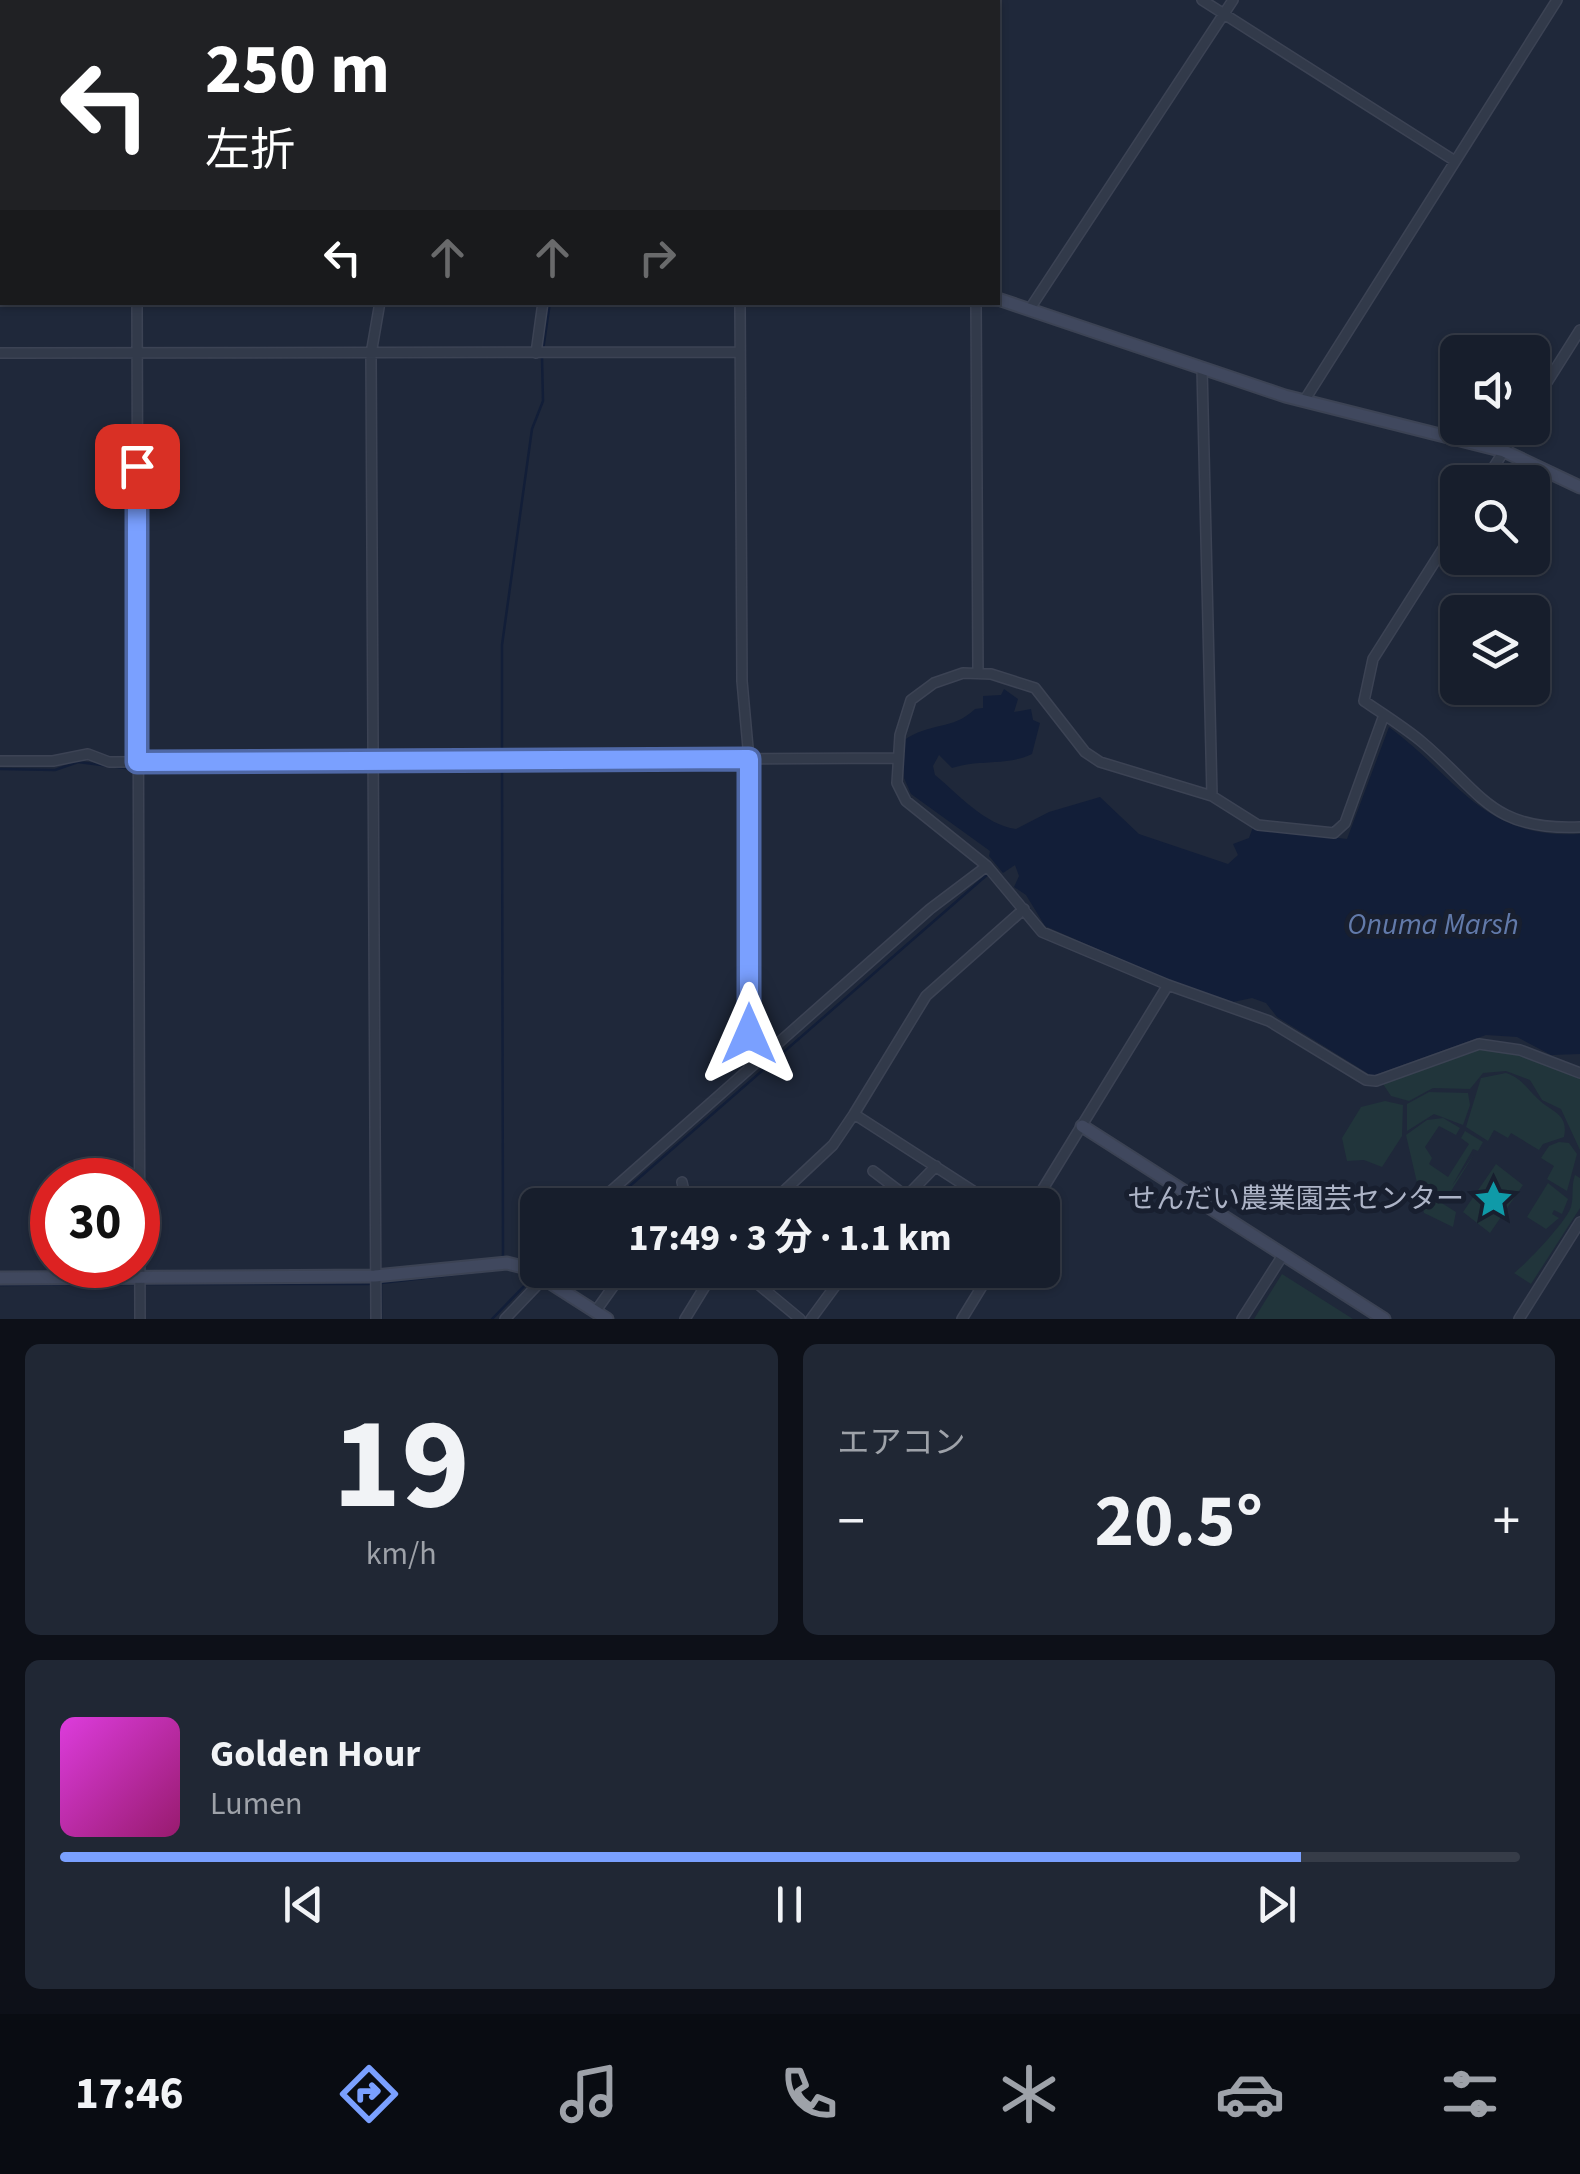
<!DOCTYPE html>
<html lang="ja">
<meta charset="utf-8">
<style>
:root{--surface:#171e2c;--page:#202734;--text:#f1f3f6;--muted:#9ea2a9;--line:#363c48;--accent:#7aa0ff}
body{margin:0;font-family:"Source Sans 3","Noto Sans JP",sans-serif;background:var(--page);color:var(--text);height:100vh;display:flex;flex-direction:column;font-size:38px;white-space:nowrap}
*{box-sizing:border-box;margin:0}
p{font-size:32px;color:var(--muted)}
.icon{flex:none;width:55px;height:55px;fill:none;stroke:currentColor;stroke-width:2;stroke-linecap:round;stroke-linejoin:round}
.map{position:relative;height:1319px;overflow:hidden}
.details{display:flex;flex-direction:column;gap:25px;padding:25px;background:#0d1018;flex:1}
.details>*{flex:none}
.banner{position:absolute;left:0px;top:0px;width:1000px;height:305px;box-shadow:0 2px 8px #0004,0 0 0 2px var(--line);background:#202124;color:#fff;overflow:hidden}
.controls{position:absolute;left:1440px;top:335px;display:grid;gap:20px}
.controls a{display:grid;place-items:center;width:110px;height:110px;border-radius:15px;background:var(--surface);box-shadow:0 2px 8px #0004,0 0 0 2px var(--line);font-size:50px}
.speed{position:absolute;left:30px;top:1158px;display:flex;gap:20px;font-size:50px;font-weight:700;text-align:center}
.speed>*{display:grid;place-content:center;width:130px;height:130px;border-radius:50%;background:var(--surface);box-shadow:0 2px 8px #0004,0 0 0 2px var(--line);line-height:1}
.speed .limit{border:15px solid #d22;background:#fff;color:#111}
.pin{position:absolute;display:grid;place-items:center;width:85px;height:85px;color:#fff;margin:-42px;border-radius:20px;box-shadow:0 5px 15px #0006}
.me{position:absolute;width:110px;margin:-55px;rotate:0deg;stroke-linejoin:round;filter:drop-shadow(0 0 8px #0008)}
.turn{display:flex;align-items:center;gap:35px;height:210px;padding:0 40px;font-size:45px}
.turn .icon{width:130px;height:130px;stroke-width:2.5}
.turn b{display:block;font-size:70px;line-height:85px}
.lanes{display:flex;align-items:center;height:95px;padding:0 40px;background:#0003;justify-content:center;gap:50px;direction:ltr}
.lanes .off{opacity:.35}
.big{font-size:75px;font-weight:700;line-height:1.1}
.details .tile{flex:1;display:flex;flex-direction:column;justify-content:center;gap:15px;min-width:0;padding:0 35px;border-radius:15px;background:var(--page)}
.details .dial{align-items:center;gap:0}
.dial b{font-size:130px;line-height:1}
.song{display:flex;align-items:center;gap:30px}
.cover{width:120px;height:120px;border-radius:15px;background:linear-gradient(135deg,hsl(300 70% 55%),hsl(320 70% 35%))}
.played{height:10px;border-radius:5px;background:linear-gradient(90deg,var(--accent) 85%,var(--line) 85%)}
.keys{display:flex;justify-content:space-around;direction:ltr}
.heat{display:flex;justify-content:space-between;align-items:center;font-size:55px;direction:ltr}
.details .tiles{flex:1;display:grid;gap:25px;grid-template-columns:1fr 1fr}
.tile:last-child{grid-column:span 2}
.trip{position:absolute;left:520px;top:1188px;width:540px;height:100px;border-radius:15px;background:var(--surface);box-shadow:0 2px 8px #0004,0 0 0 2px var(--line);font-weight:700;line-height:100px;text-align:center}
.dock{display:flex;height:160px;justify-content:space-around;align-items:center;background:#090c12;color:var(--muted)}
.dock .icon{width:70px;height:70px}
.dock .selected{color:var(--accent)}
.dock b{font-size:45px;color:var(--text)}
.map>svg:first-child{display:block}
.green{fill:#21353b}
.water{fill:#121e38}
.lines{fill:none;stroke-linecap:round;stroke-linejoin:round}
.stream{stroke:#121e38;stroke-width:2.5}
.street-casing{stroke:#3c4354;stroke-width:12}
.secondary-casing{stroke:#3c4354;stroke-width:15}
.street{stroke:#323a4a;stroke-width:9}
.secondary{stroke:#40485e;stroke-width:11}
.route-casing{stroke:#4f68a6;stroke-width:25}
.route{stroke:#7aa0ff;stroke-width:18}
.labels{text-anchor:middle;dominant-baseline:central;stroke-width:10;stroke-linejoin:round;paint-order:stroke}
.poi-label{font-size:28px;fill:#adb4c7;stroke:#181f2f;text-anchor:end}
.water-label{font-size:30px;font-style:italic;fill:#627aaa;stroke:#181f2f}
</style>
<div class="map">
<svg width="1580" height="1319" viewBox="0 0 1580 1319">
<rect width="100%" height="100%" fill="#1f283a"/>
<!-- green -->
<path class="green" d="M 1475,1048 L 1520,1052 L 1580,1077 L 1580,1150 L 1561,1109 L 1542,1100 L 1530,1080 L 1506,1071 L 1483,1073 L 1470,1089 L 1433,1088 L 1409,1101 L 1391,1096 L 1383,1084 Z
M 1506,1073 C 1523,1079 1526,1088 1538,1099 C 1551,1112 1569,1113 1564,1137 L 1543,1144 L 1539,1150 L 1511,1133 L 1508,1138 L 1494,1130 L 1488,1141 L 1466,1127 L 1481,1078 Z
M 1429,1092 L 1468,1093 L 1470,1105 L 1463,1125 L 1434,1114 L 1407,1131 L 1407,1104 Z
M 1385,1101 L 1403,1105 L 1402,1136 L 1382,1167 L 1364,1160 L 1347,1161 L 1342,1138 L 1361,1107 Z
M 1443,1118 L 1460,1128 L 1456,1135 L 1439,1126 L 1425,1147 L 1432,1158 L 1429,1164 L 1448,1177 L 1469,1144 L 1461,1138 L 1465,1131 L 1483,1142 L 1478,1151 L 1473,1149 L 1452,1186 L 1474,1154 L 1445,1201 L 1440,1202 L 1456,1212 L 1453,1227 L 1424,1213 L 1406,1135 L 1427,1120 Z
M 1559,1142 L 1569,1143 L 1577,1154 L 1567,1191 L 1547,1179 L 1554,1166 L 1541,1158 L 1549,1146 Z
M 1496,1164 L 1523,1185 L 1490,1233 L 1463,1212 Z
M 1575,1175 L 1580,1178 L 1580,1208 L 1531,1284 L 1514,1273 C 1527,1263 1566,1222 1571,1207 C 1574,1196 1571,1186 1575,1175 Z
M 1548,1183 L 1568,1199 L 1562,1214 L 1554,1210 L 1552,1214 L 1559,1218 L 1546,1229 L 1527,1217 Z
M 1282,1274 L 1353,1319 L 1254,1319 Z"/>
<!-- water -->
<path class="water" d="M 1004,689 L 1018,699 L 1014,712 L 1031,709 L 1033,720 L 1040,723 L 1032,754 C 1007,766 980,759 952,768 L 939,755 L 933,766 L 935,775 C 957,793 985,825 1016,829 L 1049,812 L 1100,797 L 1139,834 L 1228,864 L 1238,855 L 1233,844 L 1249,838 L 1253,827 L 1347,839 L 1389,727 C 1460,780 1482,839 1580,834 L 1580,1054 L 1551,1055 L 1517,1037 L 1486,1035 L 1372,1076 L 1277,1017 L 1266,1003 L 1252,998 L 1233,1002 L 1173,982 L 1045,926 L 1026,895 L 1014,887 L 1019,876 L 1015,865 L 1003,873 L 989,856 L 990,851 L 911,794 L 904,778 L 903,741 C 931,721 952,731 975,709 L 983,708 L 983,696 L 1001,695 Z"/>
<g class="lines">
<!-- stream -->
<path class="stream" d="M 592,2 L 592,0
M 543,350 L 550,302
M 502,755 L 502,645 L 532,429 L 543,401 L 542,358
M 502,765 L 503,1261
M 144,768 L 367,770
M 0,769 L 55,770 L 78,762 L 133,769
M 380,770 L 502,770
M 608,1205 L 988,874
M 145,1284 L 369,1284
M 0,1285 L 135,1284
M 381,1319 L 381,1283 L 504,1269
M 492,1319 L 533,1277"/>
<defs>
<path id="street" d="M 257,0 L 265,2
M 1202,0 L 1455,161
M 3,2 L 12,0
M 138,2 L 138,0
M 364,2 L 366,0
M 584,2 L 585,0
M 668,2 L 670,0
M 951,2 L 953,0
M 137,302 L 140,1319
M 740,302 L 742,681 L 749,759 L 749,1068
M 976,302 L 978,673
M 1029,310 L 1233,0
M 0,353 L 740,352
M 536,353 L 543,302
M 1202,367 L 1212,796
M 1304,401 L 1557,0
M 1532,406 L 1580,330
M 1484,482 L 1519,428
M 1458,525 L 1373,659 L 1364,701 C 1383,714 1404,727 1422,742 C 1482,793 1491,831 1580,827
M 1384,715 L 1345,823 L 1334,833 L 1258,825 L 1212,796 L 1100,762 L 1085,752 L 1035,688 L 991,674 L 963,673 L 934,683 L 911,700 L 900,735 L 897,783 L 906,801 L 987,866 L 1042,932 L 1168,985 L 1269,1021 L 1366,1080 L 1376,1081 L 1479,1044 L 1520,1050 L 1580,1073
M 0,761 L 53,761 L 88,754 L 109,762 L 898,758
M 854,1114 L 926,996 L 1024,909
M 873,1171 L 906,1196
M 682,1182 L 687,1205
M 595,1205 L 930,909 L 987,866
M 769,1205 L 833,1145 L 854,1114 L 995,1205
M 898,1205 L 936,1166
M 1033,1205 L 1168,985
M 741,1270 L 800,1319
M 595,1312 L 625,1270
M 376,1319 L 371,354 L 380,302
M 505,1319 L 544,1278
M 685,1319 L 715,1270
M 811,1319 L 847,1270
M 962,1319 L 992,1270
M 1242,1319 L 1283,1255
M 1519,1319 L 1580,1222"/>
<path id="secondary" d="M 998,299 L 1285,396 L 1504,451 L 1580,487
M 1082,1126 L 1384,1319
M 0,1278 L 375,1276 L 507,1263 L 527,1268 L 607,1319"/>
</defs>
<!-- street casing -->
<use href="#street" class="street-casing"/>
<!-- secondary casing -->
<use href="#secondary" class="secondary-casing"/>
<!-- street -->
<use href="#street" class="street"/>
<!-- secondary -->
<use href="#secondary" class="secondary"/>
</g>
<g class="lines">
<defs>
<path id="route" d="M 137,466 L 137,762 L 749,759 L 749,1034"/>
</defs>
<!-- route casing -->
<use href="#route" class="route-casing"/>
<!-- route -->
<use href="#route" class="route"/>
</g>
<!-- icons -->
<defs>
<symbol id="sight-bare" viewBox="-9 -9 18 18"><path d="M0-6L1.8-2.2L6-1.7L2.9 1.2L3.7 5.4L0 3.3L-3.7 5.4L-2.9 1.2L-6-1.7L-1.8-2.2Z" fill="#0f9aa8" stroke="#181f2f" stroke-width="2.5" paint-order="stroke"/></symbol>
</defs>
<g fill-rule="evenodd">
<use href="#sight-bare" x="1466" y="1172" width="55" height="55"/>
</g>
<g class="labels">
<!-- poi labels -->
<g class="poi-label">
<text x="1464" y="1199">せんだい農業園芸センター</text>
</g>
<!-- water labels -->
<g class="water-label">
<text x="1433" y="924">Onuma Marsh</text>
</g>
</g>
</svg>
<div class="controls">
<a><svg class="icon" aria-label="sound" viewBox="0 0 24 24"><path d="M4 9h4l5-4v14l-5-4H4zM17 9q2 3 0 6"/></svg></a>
<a><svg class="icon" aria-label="search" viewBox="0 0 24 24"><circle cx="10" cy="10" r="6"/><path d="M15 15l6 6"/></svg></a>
<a><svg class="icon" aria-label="layers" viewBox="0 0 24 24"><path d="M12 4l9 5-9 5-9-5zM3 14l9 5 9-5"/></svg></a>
</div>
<div class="speed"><div class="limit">30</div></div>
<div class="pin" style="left:137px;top:466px;background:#d93025"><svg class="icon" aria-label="arrive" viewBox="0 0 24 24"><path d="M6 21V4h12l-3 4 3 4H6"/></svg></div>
<svg class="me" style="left:749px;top:1034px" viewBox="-20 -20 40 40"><path d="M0-17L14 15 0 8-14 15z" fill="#7aa0ff" stroke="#fff" stroke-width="4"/></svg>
<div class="trip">17:49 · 3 分 · 1.1 km</div>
<div class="banner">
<div class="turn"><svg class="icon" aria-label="left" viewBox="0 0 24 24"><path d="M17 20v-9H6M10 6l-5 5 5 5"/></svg><div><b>250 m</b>左折</div></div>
<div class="lanes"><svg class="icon" aria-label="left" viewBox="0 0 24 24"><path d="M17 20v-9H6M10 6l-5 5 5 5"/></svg><svg class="icon off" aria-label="ahead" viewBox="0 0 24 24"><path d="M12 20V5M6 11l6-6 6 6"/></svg><svg class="icon off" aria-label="ahead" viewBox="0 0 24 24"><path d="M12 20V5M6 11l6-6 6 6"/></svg><svg class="icon off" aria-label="right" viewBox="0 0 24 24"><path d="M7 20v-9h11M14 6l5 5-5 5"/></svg></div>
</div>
</div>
<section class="details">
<div class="tiles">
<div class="tile dial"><b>19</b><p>km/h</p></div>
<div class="tile"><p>エアコン</p>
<div class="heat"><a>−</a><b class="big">20.5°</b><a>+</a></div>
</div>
<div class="tile">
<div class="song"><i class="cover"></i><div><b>Golden Hour</b><p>Lumen</p></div></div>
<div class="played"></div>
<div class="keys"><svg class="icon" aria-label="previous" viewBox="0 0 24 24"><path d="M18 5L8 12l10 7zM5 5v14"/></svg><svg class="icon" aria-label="pause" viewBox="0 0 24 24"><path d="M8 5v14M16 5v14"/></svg><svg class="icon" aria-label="next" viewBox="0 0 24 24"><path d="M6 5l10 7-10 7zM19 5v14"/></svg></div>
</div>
</div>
</section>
<nav class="dock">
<b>17:46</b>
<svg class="icon selected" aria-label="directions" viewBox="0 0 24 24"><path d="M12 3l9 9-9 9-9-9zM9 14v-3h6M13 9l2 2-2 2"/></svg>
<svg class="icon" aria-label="music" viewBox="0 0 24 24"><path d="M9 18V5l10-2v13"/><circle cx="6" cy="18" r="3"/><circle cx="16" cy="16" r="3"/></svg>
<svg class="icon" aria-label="phone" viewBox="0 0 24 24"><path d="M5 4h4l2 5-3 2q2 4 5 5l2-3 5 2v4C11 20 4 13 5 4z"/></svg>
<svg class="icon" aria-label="climate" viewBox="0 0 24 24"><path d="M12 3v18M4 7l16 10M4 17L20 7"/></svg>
<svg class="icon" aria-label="car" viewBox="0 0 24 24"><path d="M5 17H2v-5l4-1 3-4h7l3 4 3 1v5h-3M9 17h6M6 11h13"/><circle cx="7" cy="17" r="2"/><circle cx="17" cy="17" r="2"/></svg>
<svg class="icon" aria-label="filters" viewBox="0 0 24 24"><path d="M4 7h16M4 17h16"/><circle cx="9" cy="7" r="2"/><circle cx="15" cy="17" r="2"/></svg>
</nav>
